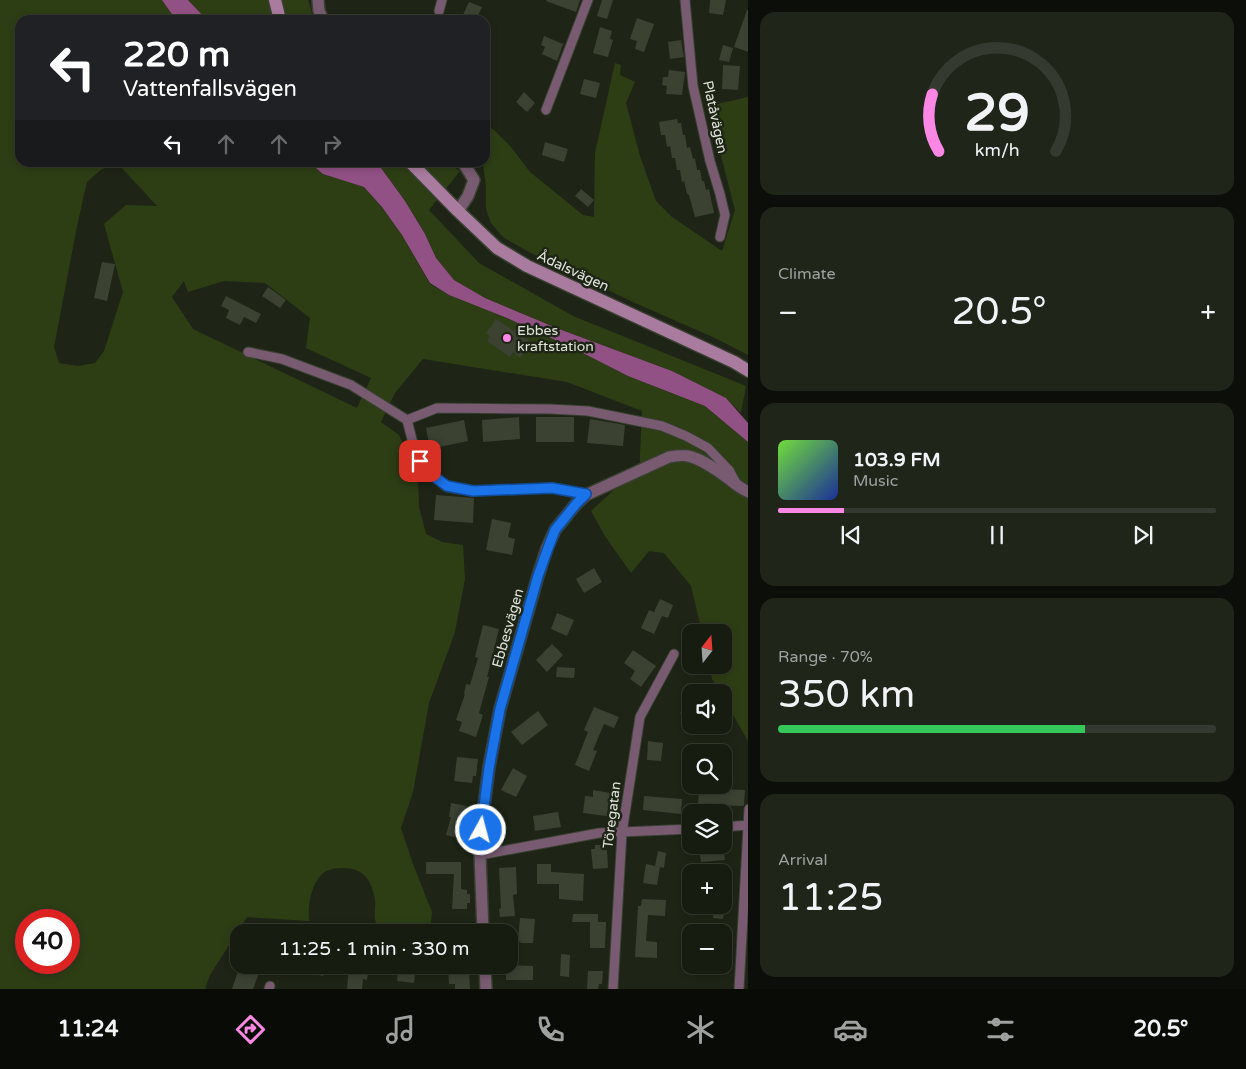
<!DOCTYPE html>
<meta charset="utf-8">
<style>
:root{--surface:#161c10;--page:#1f2519;--text:#f1f3f6;--muted:#9ea19f;--line:#353a30;--accent:#fb87e5}
body{margin:0;font-family:"Varela Round",sans-serif;background:var(--page);color:var(--text);height:100vh;display:flex;flex-direction:column;font-size:19px;white-space:nowrap}
*{box-sizing:border-box;margin:0}
p{font-size:16px;color:var(--muted)}
.icon{flex:none;width:28px;height:28px;fill:none;stroke:currentColor;stroke-width:2;stroke-linecap:round;stroke-linejoin:round}
.map{position:relative;flex:1;overflow:hidden}
.side{display:flex;flex-direction:column;gap:12px;padding:12px;background:#0c0f09;width:498px}
.side>*{flex:none}
.guide{position:absolute;left:15px;top:15px;width:475px;height:152px;border-radius:15px;box-shadow:0 2px 8px #0003,0 0 0 1px var(--line);background:#202124;color:#fff;overflow:hidden}
.needle{width:32px;rotate:17deg}
.tools{position:absolute;left:682px;top:624px;display:grid;gap:10px}
.tools a{display:grid;place-items:center;width:50px;height:50px;border-radius:10px;background:var(--surface);box-shadow:0 2px 8px #0003,0 0 0 1px var(--line);font-size:25px}
.speed{position:absolute;left:15px;top:909px;display:flex;gap:10px;font-size:25px;font-weight:700;text-align:center}
.speed>*{display:grid;place-content:center;width:65px;height:65px;border-radius:50%;background:var(--surface);box-shadow:0 2px 8px #0003,0 0 0 1px var(--line);line-height:1}
.speed .limit{border:8px solid #d22;background:#fff;color:#111}
.pin{position:absolute;display:grid;place-items:center;width:42px;height:42px;color:#fff;margin:-21px;border-radius:10px;box-shadow:0 2px 8px #0006}
.me{position:absolute;width:55px;margin:-28px;rotate:7deg;stroke-linejoin:round;filter:drop-shadow(0 0 4px #0008)}
.turn{display:flex;align-items:center;gap:18px;height:105px;padding:0 25px;font-size:22px}
.turn .icon{width:65px;height:65px;stroke-width:2.5}
.turn b{display:block;font-size:35px;line-height:42px}
.lanes{display:flex;align-items:center;height:48px;padding:0 25px;background:#0003;justify-content:center;gap:25px;direction:ltr}
.lanes .off{opacity:.35}
.big{font-size:38px;font-weight:600;line-height:1.1}
.side .card{flex:1;display:flex;flex-direction:column;justify-content:center;gap:8px;min-width:0;padding:0 18px;border-radius:15px;background:var(--page)}
.side .dial{align-items:center;gap:0}
.dial svg{height:130px;overflow:visible;fill:none;stroke:var(--line);stroke-width:7;stroke-linecap:round;text-anchor:middle}
.dial text{fill:var(--text);stroke:none}
.song{display:flex;align-items:center;gap:15px}
.cover{width:60px;height:60px;border-radius:8px;background:linear-gradient(135deg,hsl(100 70% 55%),hsl(230 70% 35%))}
.played{height:5px;border-radius:2px;background:linear-gradient(90deg,var(--accent) 15%,var(--line) 15%)}
.keys{display:flex;justify-content:space-around;direction:ltr}
.heat{display:flex;justify-content:space-between;align-items:center;font-size:28px;direction:ltr}
.charge{height:8px;border-radius:4px;background:linear-gradient(90deg,#34c759 70%,var(--line) 0)}
.trip{position:absolute;left:230px;top:924px;width:288px;height:50px;border-radius:15px;background:var(--surface);box-shadow:0 2px 8px #0003,0 0 0 1px var(--line);font-weight:600;line-height:50px;text-align:center}
.tabs{display:flex;height:80px;justify-content:space-around;align-items:center;background:#090b06;color:var(--muted)}
.tabs .icon{width:35px;height:35px}
.tabs .active{color:var(--accent)}
.tabs b{font-size:22px;color:var(--text)}
main{display:flex;flex:1;min-height:0}
.map>svg:first-child{display:block}
.green{fill:#2d3e15;fill-rule:evenodd}
.water{fill:#925185}
.building{fill:#3b4232}
.lines{fill:none;stroke-linecap:round;stroke-linejoin:round}
.minor-casing{stroke:#394031;stroke-width:11}
.tertiary-casing{stroke:#394031;stroke-width:14}
.secondary-casing{stroke:#394031;stroke-width:15}
.minor{stroke:#785b71;stroke-width:9}
.tertiary{stroke:#785b71;stroke-width:11}
.secondary{stroke:#a97b9e;stroke-width:12}
.route-casing{stroke:#114b97;stroke-width:12}
.route{stroke:#1a73e8;stroke-width:9}
.poi-dot{fill:#fb87e5;stroke:#1e2516;stroke-width:2}
.labels{text-anchor:middle;dominant-baseline:central;stroke-width:5;stroke-linejoin:round;paint-order:stroke}
.street-label{font-size:14px;fill:#dfe4da;stroke:#1e2516}
.poi-label{font-size:14px;fill:#dfe4da;stroke:#1e2516;text-anchor:start}
</style>
<main>
<div class="map">
<svg width="749" height="989" viewBox="0 0 749 989">
<rect width="100%" height="100%" fill="#1e2516"/>
<!-- green -->
<path class="green" d="M 0,0 L 162,0 L 176,20 L 20,20 L 20,162 L 310,163 L 323,174 L 364,187 L 382,207 L 402,235 L 430,284 L 449,295 L 507,318 L 575,349 L 628,376 L 705,406 L 748,442 L 748,741 L 724,699 L 724,692 L 720,692 L 712,679 L 709,665 L 724,665 L 724,632 L 702,632 L 691,586 L 664,553 L 649,551 L 631,573 L 605,536 L 591,511 L 616,488 L 639,478 L 642,411 L 567,382 L 423,359 L 395,393 L 381,422 L 399,435 L 418,476 L 419,507 L 426,534 L 442,542 L 463,545 L 465,579 L 455,632 L 429,703 L 413,792 L 401,828 L 413,864 L 432,912 L 430,932 L 382,932 C 380,930 377,926 376,923 C 373,916 376,907 375,900 C 372,881 364,868 343,868 C 336,868 327,869 322,874 C 310,886 308,906 309,921 L 247,917 L 210,975 L 205,989 L 0,989 ZM 119,165 L 157,206 L 126,205 L 104,224 L 123,292 L 104,351 L 95,363 L 78,366 L 59,363 L 54,347 L 77,226 L 87,182 L 102,169 ZM 184,281 L 188,292 L 224,281 L 265,283 L 310,318 L 306,348 L 371,378 L 357,408 L 193,329 L 172,297 ZM 26,920 L 69,920 L 69,962 L 26,962 Z
M 188,0 L 308,0 L 314,20 L 207,20 Z
M 615,63 L 621,65 L 620,75 L 635,82 L 626,103 L 640,156 L 656,201 L 672,217 L 722,251 L 735,210 L 708,106 L 748,97 L 748,355 L 715,338 L 633,302 L 529,252 L 503,237 L 491,223 L 486,209 L 486,187 L 483,164 L 481,163 L 485,162 L 485,125 L 494,130 L 511,147 L 530,172 L 583,215 L 594,217 L 595,153 Z
M 355,163 L 448,163 L 460,171 L 429,210 L 479,263 L 573,316 L 746,386 L 741,413 L 726,398 L 672,371 L 559,329 L 485,298 L 454,280 L 436,258 L 425,234 L 405,201 L 381,168 Z"/>
<!-- water -->
<path class="water" d="M 162,0 L 188,0 L 207,20 L 176,20 Z
M 310,163 L 355,163 L 381,168 L 405,201 L 425,234 L 436,258 L 454,280 L 485,298 L 559,329 L 672,371 L 726,398 L 748,423 L 748,442 L 705,406 L 628,376 L 575,349 L 507,318 L 449,295 L 430,283 L 402,235 L 382,207 L 364,187 L 323,174 Z"/>
<!-- building -->
<path class="building" d="M 547,0 L 580,0 L 576,12 L 546,1 Z
M 602,0 L 613,0 L 607,19 L 597,16 Z
M 710,0 L 726,0 L 723,15 L 709,13 Z
M 469,2 L 482,7 L 476,20 L 468,20 L 462,17 Z
M 747,10 L 749,10 L 749,52 L 734,47 Z
M 637,18 L 654,24 L 644,52 L 635,49 L 637,41 L 630,39 Z
M 600,27 L 612,31 L 610,39 L 613,40 L 608,57 L 593,53 Z
M 544,36 L 563,44 L 557,61 L 542,54 L 545,47 L 541,45 Z
M 681,40 L 684,57 L 670,59 L 668,42 Z
M 723,45 L 733,48 L 729,62 L 719,60 Z
M 723,65 L 740,66 L 738,90 L 722,89 Z
M 669,70 L 685,72 L 682,95 L 666,94 L 667,86 L 662,85 L 663,77 L 668,77 Z
M 584,79 L 600,83 L 596,98 L 580,94 Z
M 524,92 L 535,103 L 527,112 L 516,102 Z
M 677,119 L 678,123 L 681,123 L 683,135 L 685,135 L 687,148 L 690,147 L 693,159 L 695,158 L 697,170 L 700,170 L 702,181 L 704,181 L 706,190 L 709,189 L 714,213 L 695,217 L 689,195 L 687,194 L 684,181 L 682,182 L 680,170 L 677,170 L 675,158 L 672,158 L 670,146 L 667,147 L 665,135 L 661,135 L 659,122 Z
M 545,142 L 568,149 L 564,162 L 542,155 Z
M 581,189 L 594,200 L 588,207 L 575,196 Z
M 102,262 L 115,264 L 107,301 L 94,298 Z
M 268,287 L 286,300 L 280,308 L 262,296 Z
M 226,296 L 261,314 L 256,323 L 244,317 L 240,325 L 226,318 L 229,310 L 221,306 Z
M 496,319 L 531,342 L 520,358 L 513,352 L 510,357 L 487,341 L 490,336 L 486,333 Z
M 519,417 L 520,439 L 483,442 L 482,420 Z
M 536,417 L 574,417 L 574,442 L 536,442 Z
M 590,419 L 625,425 L 623,446 L 587,443 Z
M 464,420 L 468,441 L 430,449 L 426,428 Z
M 436,495 L 474,498 L 473,523 L 434,520 Z
M 492,519 L 511,523 L 508,537 L 515,539 L 512,555 L 486,550 Z
M 594,568 L 602,582 L 584,593 L 576,579 Z
M 660,599 L 673,605 L 668,618 L 662,616 L 654,634 L 641,628 L 649,610 L 654,612 Z
M 557,613 L 574,620 L 567,636 L 551,629 Z
M 483,625 L 499,629 L 487,677 L 489,677 L 479,713 L 483,715 L 476,737 L 459,731 L 462,722 L 456,720 L 465,694 L 464,694 L 466,684 L 470,685 L 478,658 L 475,657 Z
M 552,644 L 563,655 L 547,672 L 536,660 Z
M 633,650 L 656,666 L 641,687 L 630,679 L 635,671 L 624,663 Z
M 557,667 L 575,668 L 574,678 L 556,677 Z
M 691,706 L 691,732 L 680,713 Z
M 594,707 L 619,717 L 614,728 L 604,724 L 593,750 L 597,751 L 589,771 L 575,765 L 588,732 L 584,730 Z
M 538,711 L 548,725 L 522,745 L 511,732 Z
M 648,741 L 663,743 L 661,761 L 647,760 Z
M 457,757 L 478,759 L 476,776 L 473,776 L 472,783 L 454,781 Z
M 513,768 L 527,776 L 516,797 L 501,790 Z
M 700,785 L 717,787 L 717,789 L 745,790 L 744,805 L 743,806 L 709,805 L 708,812 L 697,811 Z
M 593,790 L 610,793 L 607,816 L 583,813 L 585,796 L 593,797 Z
M 644,796 L 682,799 L 681,814 L 643,810 Z
M 451,803 L 467,806 L 464,827 L 465,827 L 462,839 L 446,835 L 451,817 L 449,817 Z
M 558,812 L 561,827 L 535,831 L 533,816 Z
M 595,845 L 604,845 L 604,850 L 607,850 L 608,868 L 593,869 L 591,849 L 595,849 Z
M 723,845 L 725,860 L 701,862 L 699,848 Z
M 658,851 L 666,853 L 664,868 L 660,867 L 657,885 L 643,883 L 646,864 L 655,866 Z
M 426,862 L 461,862 L 461,889 L 467,890 L 467,894 L 470,894 L 470,903 L 467,903 L 467,909 L 452,909 L 454,874 L 426,874 Z
M 537,864 L 551,864 L 551,872 L 584,874 L 583,901 L 559,899 L 559,884 L 537,884 Z
M 516,867 L 517,894 L 513,895 L 515,916 L 500,917 L 499,909 L 501,908 L 499,868 Z
M 642,899 L 666,900 L 665,916 L 648,915 L 646,941 L 657,942 L 657,958 L 635,957 L 638,906 L 641,906 Z
M 714,905 L 725,905 L 723,919 L 713,918 Z
M 573,914 L 598,914 L 598,922 L 606,922 L 605,948 L 590,948 L 590,922 L 572,922 Z
M 520,918 L 535,919 L 533,943 L 521,943 L 518,940 Z
M 561,954 L 570,955 L 569,977 L 560,976 Z
M 240,965 L 262,965 L 253,989 L 232,989 Z
M 311,965 L 325,965 L 323,976 L 309,973 Z
M 349,965 L 369,965 L 367,980 L 363,979 L 362,989 L 347,989 Z
M 392,965 L 423,965 L 422,974 L 415,974 L 414,983 L 397,981 L 398,972 L 391,971 Z
M 448,965 L 461,965 L 461,971 L 469,971 L 470,989 L 455,989 L 455,984 L 449,984 Z
M 506,965 L 533,966 L 533,980 L 506,980 Z
M 588,971 L 603,971 L 602,984 L 599,984 L 598,989 L 587,989 Z"/>
<g class="lines">
<defs>
<path id="minor" d="M 685,0 L 693,86 L 710,161 L 720,194 L 725,215 L 720,237
M 439,11 L 442,0
M 546,110 L 588,0
M 248,352 L 282,359 L 351,385 L 407,420 L 414,447 L 420,461 L 432,475 L 447,487 L 473,491 L 553,488 L 586,495
M 407,420 L 437,408 L 550,409 L 588,411 L 662,426 L 686,436 L 708,448 L 729,470 L 736,483
M 724,827 L 749,825
M 480,855 L 599,833 L 691,829
M 269,989 L 270,986
M 613,989 L 622,833 L 640,717 L 674,654
M 739,989 L 749,809"/>
<path id="tertiary" d="M 318,0 L 319,11 L 323,20
M 458,211 L 468,196 L 474,180 L 464,164 L 462,162
M 483,932 L 480,855 L 481,830 L 489,767 L 500,709 L 538,576 L 547,548 L 555,530 L 576,504 L 586,495 L 669,457 C 675,456 682,455 688,456 C 702,459 717,470 729,479 C 735,484 741,489 749,492
M 485,965 L 486,989"/>
<path id="secondary" d="M 275,0 L 280,20
M 410,162 L 458,211 L 497,248 L 527,266 L 734,362 L 749,371"/>
</defs>
<!-- minor casing -->
<use href="#minor" class="minor-casing"/>
<!-- tertiary casing -->
<use href="#tertiary" class="tertiary-casing"/>
<!-- secondary casing -->
<use href="#secondary" class="secondary-casing"/>
<!-- minor -->
<use href="#minor" class="minor"/>
<!-- tertiary -->
<use href="#tertiary" class="tertiary"/>
<!-- secondary -->
<use href="#secondary" class="secondary"/>
</g>
<g class="lines">
<defs>
<path id="route" d="M 420,461 L 432,475 L 447,486 L 473,491 L 552,488 L 586,494 L 576,504 L 555,530 L 548,548 L 538,576 L 500,709 L 489,768 L 481,830"/>
</defs>
<!-- route casing -->
<use href="#route" class="route-casing"/>
<!-- route -->
<use href="#route" class="route"/>
</g>
<!-- markers -->
<circle class="poi-dot" cx="507" cy="338" r="5"/>
<g class="labels">
<!-- street labels -->
<g class="street-label">
<text transform="translate(715 117) rotate(78)">Platåvägen</text>
<text transform="translate(573 271) rotate(25)">Ådalsvägen</text>
<text transform="translate(508 628) rotate(-74)">Ebbesvägen</text>
<text transform="translate(612 815) rotate(-83)">Töregatan</text>
</g>
<!-- poi labels -->
<g class="poi-label">
<text x="517" y="330">Ebbes<tspan x="517" dy="16">kraftstation</tspan></text>
</g>
</g>
</svg>
<div class="tools">
<a><svg class="needle" viewBox="-14 -14 28 28"><path d="M0-13l5 13h-10z" fill="#e53935"/><path d="M0 13l5-13h-10z" fill="#9ea19f"/></svg></a>
<a><svg class="icon" aria-label="sound" viewBox="0 0 24 24"><path d="M4 9h4l5-4v14l-5-4H4zM17 9q2 3 0 6"/></svg></a>
<a><svg class="icon" aria-label="search" viewBox="0 0 24 24"><circle cx="10" cy="10" r="6"/><path d="M15 15l6 6"/></svg></a>
<a><svg class="icon" aria-label="layers" viewBox="0 0 24 24"><path d="M12 4l9 5-9 5-9-5zM3 14l9 5 9-5"/></svg></a>
<a>+</a>
<a>−</a>
</div>
<div class="speed"><div class="limit">40</div></div>
<div class="pin" style="left:420px;top:461px;background:#d93025"><svg class="icon" aria-label="arrive" viewBox="0 0 24 24"><path d="M6 21V4h12l-3 4 3 4H6"/></svg></div>
<svg class="me" style="left:481px;top:830px" viewBox="-20 -20 40 40"><circle r="17" fill="#1a73e8" stroke="#fff" stroke-width="3"/><path d="M0-11L8 9 0 5-8 9z" fill="#fff"/></svg>
<div class="trip">11:25 · 1 min · 330 m</div>
<div class="guide">
<div class="turn"><svg class="icon" aria-label="left" viewBox="0 0 24 24"><path d="M17 20v-9H6M10 6l-5 5 5 5"/></svg><div><b>220 m</b>Vattenfallsvägen</div></div>
<div class="lanes"><svg class="icon" aria-label="left" viewBox="0 0 24 24"><path d="M17 20v-9H6M10 6l-5 5 5 5"/></svg><svg class="icon off" aria-label="ahead" viewBox="0 0 24 24"><path d="M12 20V5M6 11l6-6 6 6"/></svg><svg class="icon off" aria-label="ahead" viewBox="0 0 24 24"><path d="M12 20V5M6 11l6-6 6 6"/></svg><svg class="icon off" aria-label="right" viewBox="0 0 24 24"><path d="M7 20v-9h11M14 6l5 5-5 5"/></svg></div>
</div>
</div>
<section class="side">
<div class="card dial"><svg viewBox="0 0 100 80">
<path d="M14 69A42 42 0 1 1 86 69"/>
<path d="M14 69A42 42 0 0 1 10 34" stroke="#fb87e5"/>
<text x="50" y="56" font-size="32" font-weight="700">29</text>
<text x="50" y="72" font-size="11">km/h</text>
</svg></div>
<div class="card"><p>Climate</p>
<div class="heat"><a>−</a><b class="big">20.5°</b><a>+</a></div>
</div>
<div class="card">
<div class="song"><i class="cover"></i><div><b>103.9 FM</b><p>Music</p></div></div>
<div class="played"></div>
<div class="keys"><svg class="icon" aria-label="previous" viewBox="0 0 24 24"><path d="M18 5L8 12l10 7zM5 5v14"/></svg><svg class="icon" aria-label="pause" viewBox="0 0 24 24"><path d="M8 5v14M16 5v14"/></svg><svg class="icon" aria-label="next" viewBox="0 0 24 24"><path d="M6 5l10 7-10 7zM19 5v14"/></svg></div>
</div>
<div class="card"><p>Range · 70%</p><b class="big">350 km</b><div class="charge"></div></div>
<div class="card"><p>Arrival</p><b class="big">11:25</b></div>
</section>
</main>
<nav class="tabs">
<b>11:24</b>
<svg class="icon active" aria-label="directions" viewBox="0 0 24 24"><path d="M12 3l9 9-9 9-9-9zM9 14v-3h6M13 9l2 2-2 2"/></svg>
<svg class="icon" aria-label="music" viewBox="0 0 24 24"><path d="M9 18V5l10-2v13"/><circle cx="6" cy="18" r="3"/><circle cx="16" cy="16" r="3"/></svg>
<svg class="icon" aria-label="phone" viewBox="0 0 24 24"><path d="M5 4h4l2 5-3 2q2 4 5 5l2-3 5 2v4C11 20 4 13 5 4z"/></svg>
<svg class="icon" aria-label="climate" viewBox="0 0 24 24"><path d="M12 3v18M4 7l16 10M4 17L20 7"/></svg>
<svg class="icon" aria-label="car" viewBox="0 0 24 24"><path d="M5 17H2v-5l4-1 3-4h7l3 4 3 1v5h-3M9 17h6M6 11h13"/><circle cx="7" cy="17" r="2"/><circle cx="17" cy="17" r="2"/></svg>
<svg class="icon" aria-label="filters" viewBox="0 0 24 24"><path d="M4 7h16M4 17h16"/><circle cx="9" cy="7" r="2"/><circle cx="15" cy="17" r="2"/></svg>
<b>20.5°</b>
</nav>
